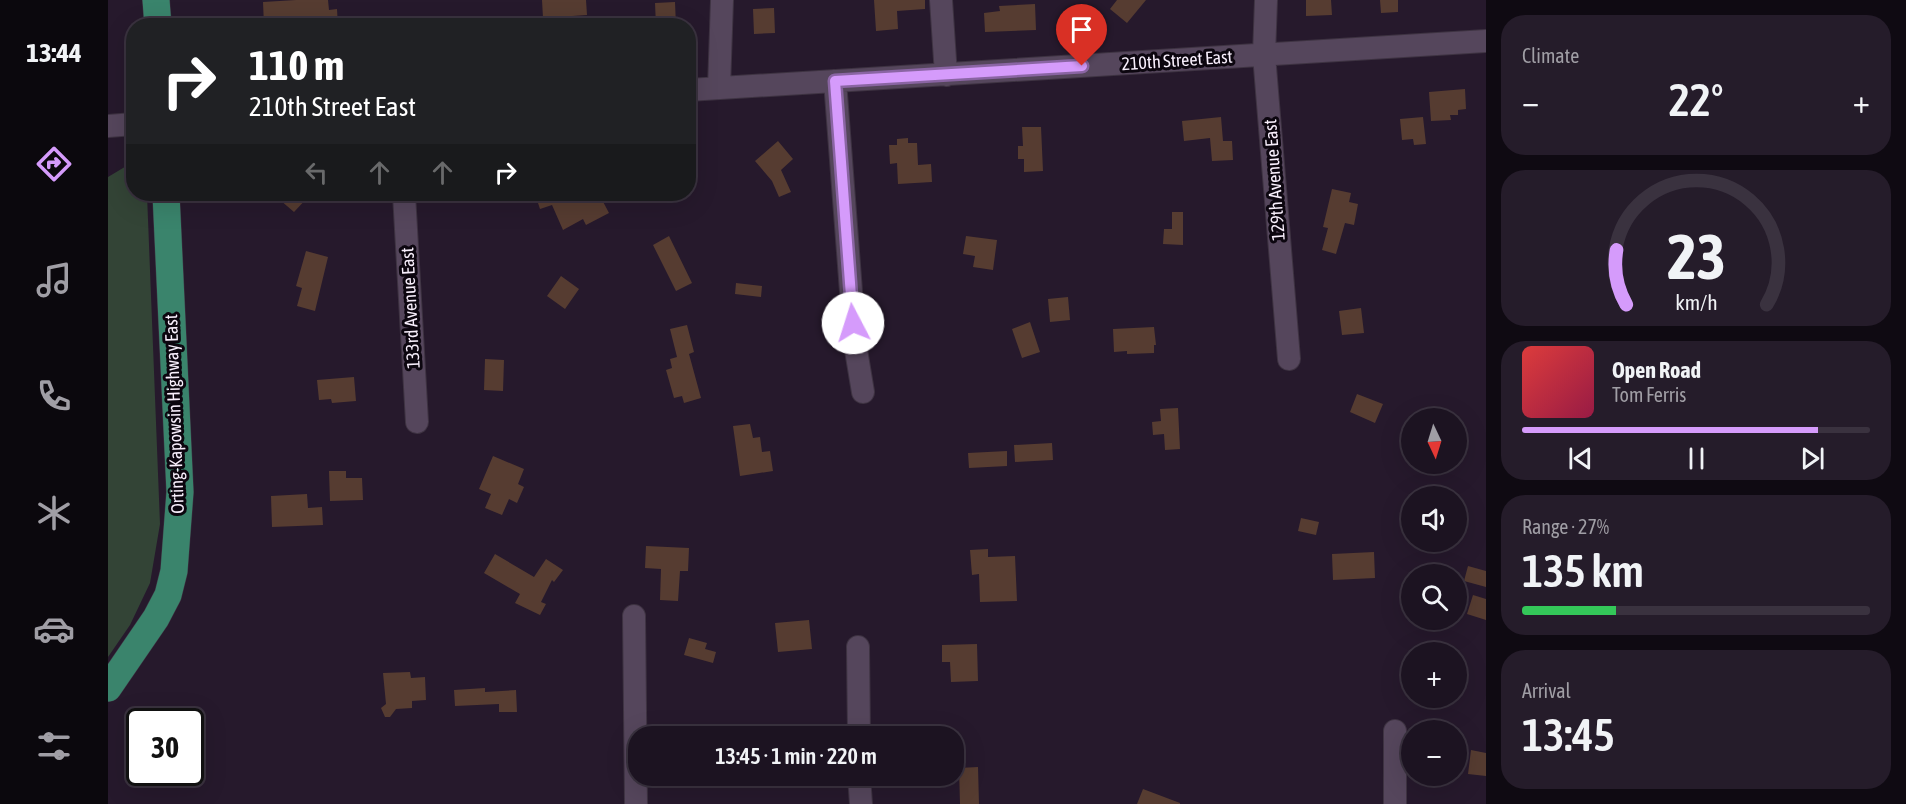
<!DOCTYPE html>
<meta charset="utf-8">
<style>
:root{--surface:#1c1321;--page:#251c2a;--text:#f1f3f6;--muted:#a09ea5;--line:#3a323f;--accent:#d59bfb}
body{margin:0;font-family:"Asap Condensed",sans-serif;background:var(--page);color:var(--text);height:100vh;display:flex;flex-direction:column;font-size:22px;white-space:nowrap}
*{box-sizing:border-box;margin:0}
p{font-size:20px;color:var(--muted)}
.icon{flex:none;width:33px;height:33px;fill:none;stroke:currentColor;stroke-width:2;stroke-linecap:round;stroke-linejoin:round}
.map{position:relative;flex:1;overflow:hidden}
.panel{display:flex;flex-direction:column;gap:15px;padding:15px;background:#0f0a12;width:420px}
.panel>*{flex:none}
.banner{position:absolute;left:18px;top:18px;width:570px;height:183px;border-radius:24px;box-shadow:0 6px 24px #0002,0 0 0 2px var(--line);background:#202124;color:#fff;overflow:hidden}
.needle{width:39px;rotate:176deg}
.tools{position:absolute;left:1293px;top:408px;display:grid;gap:12px}
.tools a{display:grid;place-items:center;width:66px;height:66px;border-radius:50%;background:var(--surface);box-shadow:0 6px 24px #0002,0 0 0 2px var(--line);font-size:30px}
.speed{position:absolute;left:18px;top:708px;display:flex;gap:12px;font-size:30px;font-weight:700;text-align:center}
.speed>*{display:grid;place-content:center;width:78px;height:78px;border-radius:50%;background:var(--surface);box-shadow:0 6px 24px #0002,0 0 0 2px var(--line);line-height:1}
.speed .limit{border:3px solid #111;border-radius:9px;background:#fff;color:#111}
.pin{position:absolute;display:grid;place-items:center;width:51px;height:51px;color:#fff;margin:-62px -26px;border-radius:50% 50% 50% 0;rotate:-45deg;box-shadow:0 0 6px #0007}
.pin .icon{rotate:45deg}
.me{position:absolute;width:66px;margin:-33px;rotate:355deg;stroke-linejoin:round;filter:drop-shadow(0 0 4px #0008)}
.turn{display:flex;align-items:center;gap:21px;height:126px;padding:0 24px;font-size:27px}
.turn .icon{width:78px;height:78px;stroke-width:2.5}
.turn b{display:block;font-size:42px;line-height:51px}
.lanes{display:flex;align-items:center;height:57px;padding:0 24px;background:#0003;justify-content:center;gap:30px;direction:ltr}
.lanes .off{opacity:.35}
.big{font-size:45px;font-weight:600;line-height:1.1}
.panel .widget{flex:1;display:flex;flex-direction:column;justify-content:center;gap:9px;min-width:0;padding:0 21px;border-radius:24px;background:var(--page)}
.panel .dial{align-items:center;gap:0}
.dial svg{height:156px;overflow:visible;fill:none;stroke:var(--line);stroke-width:7;stroke-linecap:round;text-anchor:middle}
.dial text{fill:var(--text);stroke:none}
.song{display:flex;align-items:center;gap:18px}
.cover{width:72px;height:72px;border-radius:9px;background:linear-gradient(135deg,hsl(0 70% 55%),hsl(340 70% 35%))}
.played{height:6px;border-radius:3px;background:linear-gradient(90deg,var(--accent) 85%,var(--line) 85%)}
.keys{display:flex;justify-content:space-around;direction:ltr}
.heat{display:flex;justify-content:space-between;align-items:center;font-size:33px;direction:ltr}
.charge{height:9px;border-radius:4px;background:linear-gradient(90deg,#34c759 27%,var(--line) 0)}
.trip{position:absolute;left:520px;top:726px;width:336px;height:60px;border-radius:24px;background:var(--surface);box-shadow:0 6px 24px #0002,0 0 0 2px var(--line);font-weight:600;line-height:60px;text-align:center}
main{display:flex;flex:1;min-height:0}
.tab-bar{display:flex;flex-direction:column;width:108px;justify-content:space-around;align-items:center;background:#0b080d;color:var(--muted)}
.tab-bar .icon{width:42px;height:42px}
.tab-bar .selected{color:var(--accent)}
.tab-bar b{font-size:27px;color:var(--text)}
.map>svg:first-child{display:block}
.green{fill:#334436}
.building{fill:#563c31}
.lines{fill:none;stroke-linecap:round;stroke-linejoin:round}
.minor-casing{stroke:#3e3342;stroke-width:24}
.major-casing{stroke:#3e3342;stroke-width:28}
.minor{stroke:#55465c;stroke-width:22}
.major{stroke:#3a846c;stroke-width:27}
.route-casing{stroke:#8a65a3;stroke-width:15}
.route{stroke:#d59bfb;stroke-width:10}
.labels{text-anchor:middle;dominant-baseline:central;stroke-width:6;stroke-linejoin:round;paint-order:stroke}
.street-label{font-size:18px;fill:#f8effc;stroke:#0c060f}
</style>
<main>
<nav class="tab-bar">
<b>13:44</b>
<svg class="icon selected" aria-label="directions" viewBox="0 0 24 24"><path d="M12 3l9 9-9 9-9-9zM9 14v-3h6M13 9l2 2-2 2"/></svg>
<svg class="icon" aria-label="music" viewBox="0 0 24 24"><path d="M9 18V5l10-2v13"/><circle cx="6" cy="18" r="3"/><circle cx="16" cy="16" r="3"/></svg>
<svg class="icon" aria-label="phone" viewBox="0 0 24 24"><path d="M5 4h4l2 5-3 2q2 4 5 5l2-3 5 2v4C11 20 4 13 5 4z"/></svg>
<svg class="icon" aria-label="climate" viewBox="0 0 24 24"><path d="M12 3v18M4 7l16 10M4 17L20 7"/></svg>
<svg class="icon" aria-label="car" viewBox="0 0 24 24"><path d="M5 17H2v-5l4-1 3-4h7l3 4 3 1v5h-3M9 17h6M6 11h13"/><circle cx="7" cy="17" r="2"/><circle cx="17" cy="17" r="2"/></svg>
<svg class="icon" aria-label="filters" viewBox="0 0 24 24"><path d="M4 7h16M4 17h16"/><circle cx="9" cy="7" r="2"/><circle cx="15" cy="17" r="2"/></svg>
</nav>
<div class="map">
<svg width="1378" height="804" viewBox="0 0 1378 804">
<rect width="100%" height="100%" fill="#26192c"/>
<!-- green -->
<path class="green" d="M 25,162 L 26,194 L 39,194 L 52,524 L 42,583 L 22,625 L 0,657 L 0,177 Z"/>
<!-- building -->
<path class="building" d="M 188,0 L 220,0 L 221,10 L 229,9 L 230,26 L 156,26 L 155,2 Z
M 434,0 L 478,0 L 479,15 L 435,18 Z
M 766,0 L 817,0 L 817,9 L 789,11 L 790,29 L 768,31 Z
M 1009,0 L 1038,0 L 1019,23 L 1002,9 Z
M 1198,0 L 1223,0 L 1224,15 L 1198,16 Z
M 1272,0 L 1290,0 L 1290,12 L 1273,13 Z
M 567,2 L 568,26 L 548,26 L 547,3 Z
M 927,4 L 928,30 L 877,32 L 876,13 L 892,11 L 891,6 Z
M 666,8 L 667,33 L 646,34 L 645,9 Z
M 1357,89 L 1358,109 L 1350,110 L 1350,115 L 1342,115 L 1343,120 L 1323,121 L 1321,92 Z
M 1113,117 L 1115,141 L 1124,141 L 1125,160 L 1104,161 L 1102,138 L 1076,141 L 1074,121 Z
M 1315,117 L 1318,144 L 1306,145 L 1305,139 L 1294,140 L 1292,119 Z
M 914,127 L 933,127 L 935,171 L 916,172 L 916,159 L 910,159 L 910,146 L 915,146 Z
M 800,138 L 800,143 L 809,143 L 810,165 L 823,164 L 824,182 L 790,184 L 789,163 L 782,164 L 781,145 L 789,145 L 789,139 Z
M 670,141 L 685,159 L 673,170 L 683,192 L 671,197 L 664,181 L 647,161 Z
M 1224,189 L 1243,193 L 1241,202 L 1250,204 L 1246,225 L 1237,223 L 1228,254 L 1214,250 L 1220,228 L 1215,227 Z
M 165,194 L 203,194 L 186,212 Z
M 427,194 L 448,194 L 451,202 L 466,194 L 491,194 L 501,213 L 478,225 L 475,219 L 455,230 L 444,205 L 432,209 Z
M 1064,212 L 1075,212 L 1075,245 L 1055,244 L 1056,229 L 1064,229 Z
M 561,236 L 584,283 L 568,291 L 545,245 Z
M 858,236 L 889,240 L 885,270 L 865,267 L 867,256 L 855,254 Z
M 198,251 L 220,257 L 207,311 L 189,306 L 194,288 L 188,286 Z
M 453,276 L 471,289 L 457,309 L 439,296 Z
M 628,283 L 654,286 L 653,297 L 627,294 Z
M 960,297 L 962,320 L 942,322 L 940,299 Z
M 1253,308 L 1256,333 L 1234,335 L 1231,311 Z
M 922,322 L 932,352 L 914,358 L 904,329 Z
M 579,325 L 586,352 L 581,354 L 593,398 L 576,403 L 574,396 L 566,398 L 558,370 L 564,368 L 562,359 L 569,357 L 562,329 Z
M 1046,327 L 1048,345 L 1046,345 L 1046,353 L 1019,354 L 1019,351 L 1006,352 L 1005,329 Z
M 377,359 L 396,360 L 395,391 L 376,390 Z
M 246,377 L 248,401 L 224,403 L 223,399 L 211,400 L 209,380 Z
M 1249,394 L 1275,404 L 1267,423 L 1242,412 Z
M 1070,408 L 1072,449 L 1057,450 L 1056,434 L 1045,435 L 1044,422 L 1053,421 L 1052,409 Z
M 642,424 L 645,438 L 652,437 L 654,452 L 662,451 L 665,471 L 632,476 L 625,426 Z
M 944,443 L 945,460 L 907,462 L 906,445 Z
M 899,451 L 899,466 L 861,468 L 860,453 Z
M 385,456 L 416,469 L 410,484 L 416,487 L 409,503 L 401,499 L 394,515 L 377,508 L 383,494 L 371,489 Z
M 221,471 L 238,471 L 238,478 L 254,478 L 255,500 L 222,501 Z
M 199,494 L 200,508 L 214,507 L 215,525 L 164,527 L 163,496 Z
M 1193,518 L 1211,522 L 1208,535 L 1190,531 Z
M 538,546 L 581,548 L 580,571 L 572,571 L 570,601 L 552,600 L 553,569 L 537,568 Z
M 880,549 L 880,557 L 907,556 L 909,601 L 872,602 L 871,574 L 864,575 L 862,550 Z
M 1266,552 L 1267,578 L 1225,580 L 1224,554 Z
M 387,554 L 426,577 L 438,559 L 455,570 L 446,582 L 444,580 L 433,602 L 438,604 L 432,615 L 407,603 L 412,594 L 376,573 Z
M 1360,566 L 1378,571 L 1378,587 L 1356,581 Z
M 1365,595 L 1378,599 L 1378,620 L 1359,614 Z
M 701,620 L 704,649 L 670,652 L 667,623 Z
M 581,638 L 599,643 L 597,649 L 608,652 L 605,663 L 576,655 Z
M 869,644 L 870,681 L 843,682 L 842,662 L 834,662 L 834,645 Z
M 302,672 L 303,678 L 317,677 L 318,700 L 304,701 L 304,708 L 288,709 L 282,717 L 277,717 L 273,708 L 278,704 L 275,673 Z
M 377,688 L 377,692 L 408,690 L 409,712 L 391,712 L 391,704 L 347,706 L 346,690 Z
M 1363,750 L 1378,753 L 1378,776 L 1360,774 Z
M 870,767 L 871,804 L 852,804 L 851,768 Z
M 1035,789 L 1072,803 L 1072,804 L 1029,804 Z"/>
<g class="lines">
<defs>
<path id="minor" d="M 833,0 L 838,75
M 1158,0 L 1156,55 L 1181,359
M 727,81 L 747,344 L 755,392
M 611,88 L 614,0
M 580,90 L 1378,41
M 0,126 L 26,124
M 296,194 L 309,422
M 526,616 L 528,804
M 750,647 L 751,736
M 1287,731 L 1287,804
M 751,776 L 753,804"/>
<path id="major" d="M 48,0 L 50,26
M 0,688 L 48,618 L 60,595 L 66,571 L 72,492 L 58,194"/>
</defs>
<!-- minor casing -->
<use href="#minor" class="minor-casing"/>
<!-- major casing -->
<use href="#major" class="major-casing"/>
<!-- minor -->
<use href="#minor" class="minor"/>
<!-- major -->
<use href="#major" class="major"/>
</g>
<g class="lines">
<defs>
<path id="route" d="M 745,323 L 727,81 L 974,66"/>
</defs>
<!-- route casing -->
<use href="#route" class="route-casing"/>
<!-- route -->
<use href="#route" class="route"/>
</g>
<g class="labels">
<!-- street labels -->
<g class="street-label">
<text transform="translate(1069 60) rotate(-4)">210th Street East</text>
<text transform="translate(1166 180) rotate(-94)">129th Avenue East</text>
<text transform="translate(302 308) rotate(-93)">133rd Avenue East</text>
<text transform="translate(66 414) rotate(-92)">Orting-Kapowsin Highway East</text>
</g>
</g>
</svg>
<div class="tools">
<a><svg class="needle" viewBox="-14 -14 28 28"><path d="M0-13l5 13h-10z" fill="#e53935"/><path d="M0 13l5-13h-10z" fill="#a09ea5"/></svg></a>
<a><svg class="icon" aria-label="sound" viewBox="0 0 24 24"><path d="M4 9h4l5-4v14l-5-4H4zM17 9q2 3 0 6"/></svg></a>
<a><svg class="icon" aria-label="search" viewBox="0 0 24 24"><circle cx="10" cy="10" r="6"/><path d="M15 15l6 6"/></svg></a>
<a>+</a>
<a>−</a>
</div>
<div class="speed"><div class="limit">30</div></div>
<div class="pin" style="left:974px;top:66px;background:#d93025"><svg class="icon" aria-label="arrive" viewBox="0 0 24 24"><path d="M6 21V4h12l-3 4 3 4H6"/></svg></div>
<svg class="me" style="left:745px;top:323px" viewBox="-20 -20 40 40"><circle r="19" fill="#fff"/><path d="M0-13L10 11 0 6-10 11z" fill="#d59bfb"/></svg>
<div class="trip">13:45 · 1 min · 220 m</div>
<div class="banner">
<div class="turn"><svg class="icon" aria-label="right" viewBox="0 0 24 24"><path d="M7 20v-9h11M14 6l5 5-5 5"/></svg><div><b>110 m</b>210th Street East</div></div>
<div class="lanes"><svg class="icon off" aria-label="left" viewBox="0 0 24 24"><path d="M17 20v-9H6M10 6l-5 5 5 5"/></svg><svg class="icon off" aria-label="ahead" viewBox="0 0 24 24"><path d="M12 20V5M6 11l6-6 6 6"/></svg><svg class="icon off" aria-label="ahead" viewBox="0 0 24 24"><path d="M12 20V5M6 11l6-6 6 6"/></svg><svg class="icon" aria-label="right" viewBox="0 0 24 24"><path d="M7 20v-9h11M14 6l5 5-5 5"/></svg></div>
</div>
</div>
<section class="panel">
<div class="widget"><p>Climate</p>
<div class="heat"><a>−</a><b class="big">22°</b><a>+</a></div>
</div>
<div class="widget dial"><svg viewBox="0 0 100 80">
<path d="M14 69A42 42 0 1 1 86 69"/>
<path d="M14 69A42 42 0 0 1 9 41" stroke="#d59bfb"/>
<text x="50" y="56" font-size="32" font-weight="700">23</text>
<text x="50" y="72" font-size="11">km/h</text>
</svg></div>
<div class="widget">
<div class="song"><i class="cover"></i><div><b>Open Road</b><p>Tom Ferris</p></div></div>
<div class="played"></div>
<div class="keys"><svg class="icon" aria-label="previous" viewBox="0 0 24 24"><path d="M18 5L8 12l10 7zM5 5v14"/></svg><svg class="icon" aria-label="pause" viewBox="0 0 24 24"><path d="M8 5v14M16 5v14"/></svg><svg class="icon" aria-label="next" viewBox="0 0 24 24"><path d="M6 5l10 7-10 7zM19 5v14"/></svg></div>
</div>
<div class="widget"><p>Range · 27%</p><b class="big">135 km</b><div class="charge"></div></div>
<div class="widget"><p>Arrival</p><b class="big">13:45</b></div>
</section>
</main>
